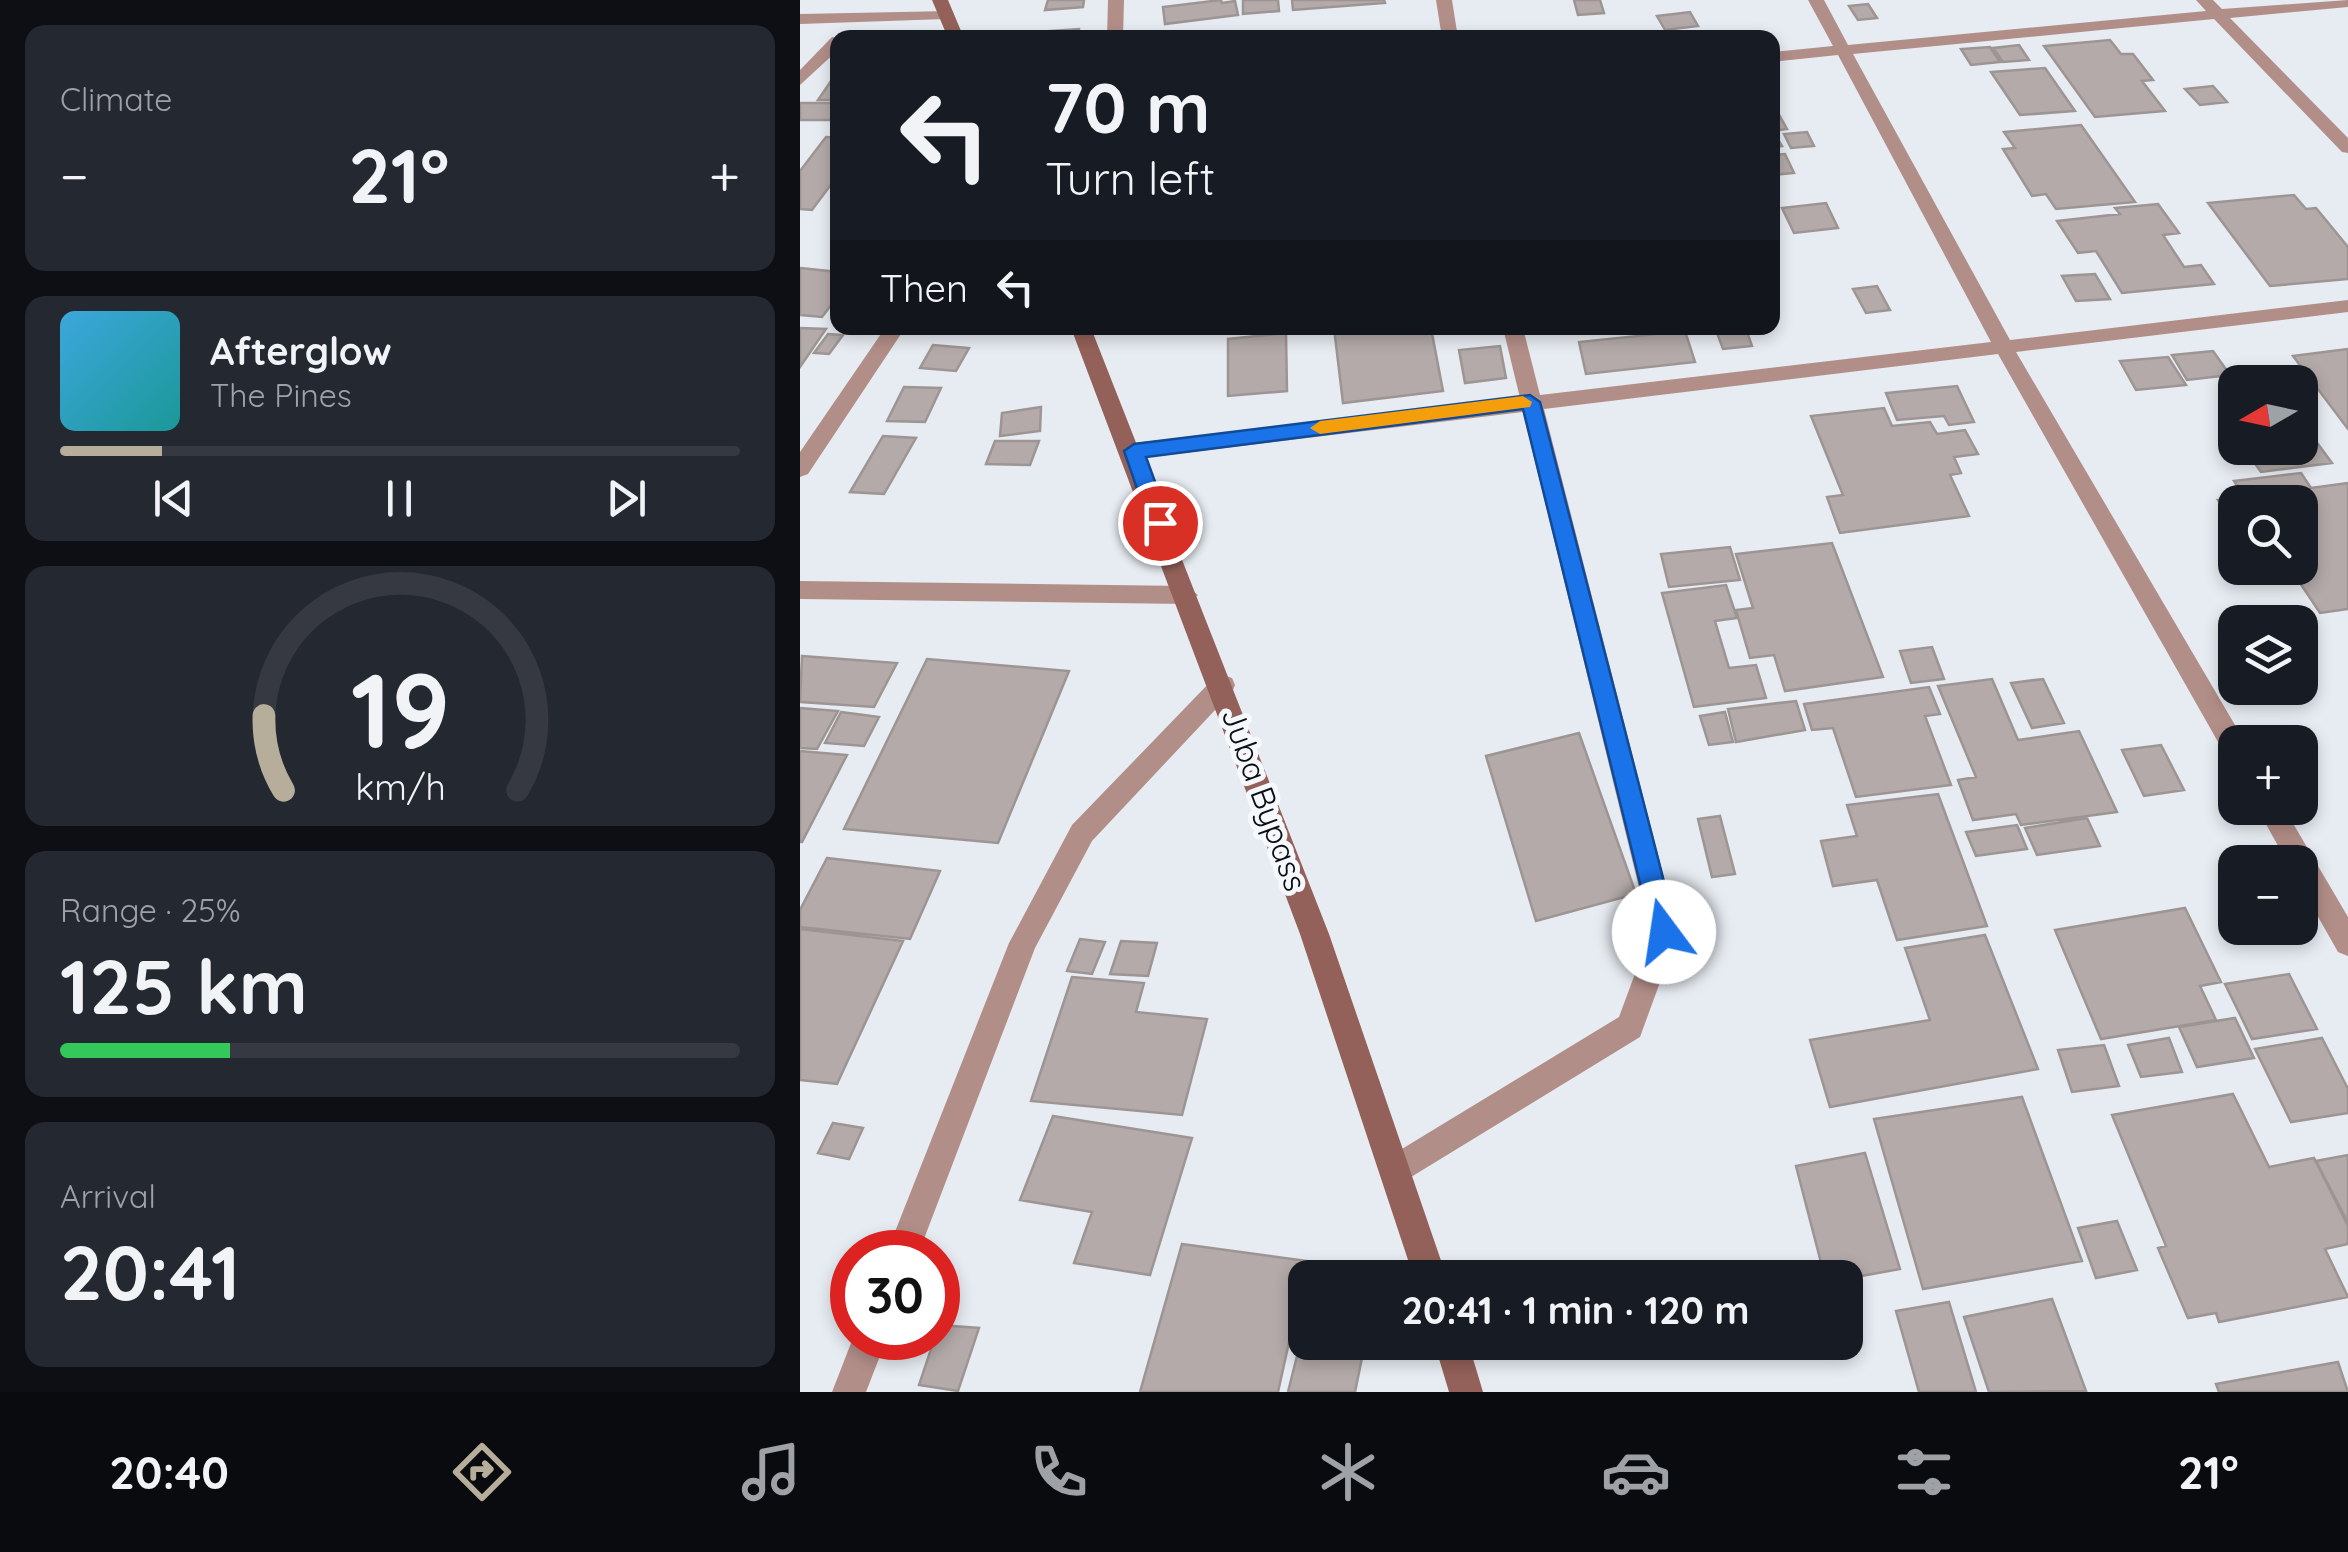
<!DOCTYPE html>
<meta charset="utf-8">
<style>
:root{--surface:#171b24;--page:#242831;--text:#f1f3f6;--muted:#9ea1a6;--line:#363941;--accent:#b6ae9a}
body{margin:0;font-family:Quicksand,sans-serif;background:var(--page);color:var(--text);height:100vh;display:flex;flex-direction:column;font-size:38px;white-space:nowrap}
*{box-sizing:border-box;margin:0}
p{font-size:32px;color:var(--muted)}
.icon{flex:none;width:55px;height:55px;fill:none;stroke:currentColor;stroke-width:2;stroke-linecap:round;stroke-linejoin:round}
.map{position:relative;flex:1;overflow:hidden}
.side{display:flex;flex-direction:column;gap:25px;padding:25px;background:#0d0f14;width:800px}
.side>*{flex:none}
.guide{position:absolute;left:30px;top:30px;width:950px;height:305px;border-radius:20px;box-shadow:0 5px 15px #0003;background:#171b24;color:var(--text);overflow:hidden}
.needle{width:65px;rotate:261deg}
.controls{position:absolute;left:1418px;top:365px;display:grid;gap:20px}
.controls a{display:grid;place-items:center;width:100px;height:100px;border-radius:20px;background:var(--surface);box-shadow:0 5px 15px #0003;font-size:50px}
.speed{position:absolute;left:30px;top:1230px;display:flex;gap:20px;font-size:50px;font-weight:700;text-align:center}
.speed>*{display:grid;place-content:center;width:130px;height:130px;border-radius:50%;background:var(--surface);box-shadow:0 5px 15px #0003;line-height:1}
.speed .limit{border:15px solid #d22;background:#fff;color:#111}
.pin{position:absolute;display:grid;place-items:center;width:85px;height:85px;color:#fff;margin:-42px;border:5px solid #fff;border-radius:50%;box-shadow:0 2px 10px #0007}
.me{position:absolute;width:110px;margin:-55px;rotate:346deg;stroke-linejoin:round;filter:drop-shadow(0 0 8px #0008)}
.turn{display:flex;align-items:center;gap:35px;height:210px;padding:0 50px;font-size:45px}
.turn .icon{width:130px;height:130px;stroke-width:2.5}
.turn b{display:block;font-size:70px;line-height:85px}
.then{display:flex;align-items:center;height:95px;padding:0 50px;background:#0003;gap:20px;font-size:38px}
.big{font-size:75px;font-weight:700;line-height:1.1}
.side .widget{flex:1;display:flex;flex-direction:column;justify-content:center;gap:15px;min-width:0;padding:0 35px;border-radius:20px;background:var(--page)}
.side .dial{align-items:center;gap:0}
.dial svg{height:260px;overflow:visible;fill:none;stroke:var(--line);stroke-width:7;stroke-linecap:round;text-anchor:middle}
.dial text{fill:var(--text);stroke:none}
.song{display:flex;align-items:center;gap:30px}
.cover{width:120px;height:120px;border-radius:15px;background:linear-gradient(135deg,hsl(200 70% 55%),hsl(180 70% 35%))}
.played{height:10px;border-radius:5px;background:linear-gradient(90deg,var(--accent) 15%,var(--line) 15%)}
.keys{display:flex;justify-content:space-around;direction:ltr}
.heat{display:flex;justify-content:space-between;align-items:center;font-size:55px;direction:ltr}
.charge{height:15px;border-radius:8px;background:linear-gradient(90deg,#34c759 25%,var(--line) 0)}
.trip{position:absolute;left:488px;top:1260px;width:575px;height:100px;border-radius:20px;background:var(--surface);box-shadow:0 5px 15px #0003;font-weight:700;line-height:100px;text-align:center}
.dock{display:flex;height:160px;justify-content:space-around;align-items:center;background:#090b0e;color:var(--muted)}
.dock .icon{width:70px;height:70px}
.dock .active{color:var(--accent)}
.dock b{font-size:45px;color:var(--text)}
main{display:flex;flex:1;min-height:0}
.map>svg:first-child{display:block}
.building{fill:#b3aaa9;stroke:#9d9593;stroke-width:2.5}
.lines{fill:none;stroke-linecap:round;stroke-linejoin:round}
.minor{fill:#b28e88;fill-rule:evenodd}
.secondary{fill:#936159;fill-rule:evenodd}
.route{fill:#1a73e8;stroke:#114b97;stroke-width:2.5}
.slow{fill:#f59e0b}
.labels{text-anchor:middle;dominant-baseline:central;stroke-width:10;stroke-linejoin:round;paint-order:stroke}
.street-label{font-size:32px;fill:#0b0d0f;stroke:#f5f9fe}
</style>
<main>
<section class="side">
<div class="widget"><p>Climate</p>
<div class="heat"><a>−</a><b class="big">21°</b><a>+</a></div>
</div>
<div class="widget">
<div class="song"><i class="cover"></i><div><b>Afterglow</b><p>The Pines</p></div></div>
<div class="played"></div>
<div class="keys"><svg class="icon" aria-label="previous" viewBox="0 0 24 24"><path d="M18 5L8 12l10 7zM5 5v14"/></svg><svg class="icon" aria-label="pause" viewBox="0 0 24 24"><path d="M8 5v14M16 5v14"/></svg><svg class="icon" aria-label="next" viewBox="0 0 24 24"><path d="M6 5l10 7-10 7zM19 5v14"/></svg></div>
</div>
<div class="widget dial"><svg viewBox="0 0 100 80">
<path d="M14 69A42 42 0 1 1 86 69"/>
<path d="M14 69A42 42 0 0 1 8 46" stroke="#b6ae9a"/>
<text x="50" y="56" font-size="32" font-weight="700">19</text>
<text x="50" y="72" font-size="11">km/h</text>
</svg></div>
<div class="widget"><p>Range · 25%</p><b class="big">125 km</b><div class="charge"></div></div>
<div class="widget"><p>Arrival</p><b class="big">20:41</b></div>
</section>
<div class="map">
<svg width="1548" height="1392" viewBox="0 0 1548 1392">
<rect width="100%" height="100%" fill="#e7ecf2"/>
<!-- building -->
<path class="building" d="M 248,0 L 284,0 L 283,7 L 245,10 Z
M 421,0 L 422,3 L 435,1 L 438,15 L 365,24 L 363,7 Z
M 443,0 L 478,0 L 479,11 L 443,14 Z
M 492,0 L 584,0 L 585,3 L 493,10 Z
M 774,0 L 800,0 L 804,13 L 778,15 Z
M 1068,4 L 1077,18 L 1058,20 L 1049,6 Z
M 890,12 L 898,26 L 865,30 L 857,16 Z
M 279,29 L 278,38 L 237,38 L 237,32 Z
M 1310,40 L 1321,54 L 1333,54 L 1353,80 L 1342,81 L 1365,111 L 1295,117 L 1244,46 Z
M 1219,45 L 1229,60 L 1203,62 L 1193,48 Z
M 1190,47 L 1200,62 L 1171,65 L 1161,49 Z
M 1245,68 L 1275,111 L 1220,115 L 1191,72 Z
M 33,78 L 38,78 L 38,100 L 18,100 Z
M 1413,86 L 1427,102 L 1400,105 L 1385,89 Z
M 972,102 L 987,129 L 973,131 L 982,146 L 972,148 Z
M 0,103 L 38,103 L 38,120 L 0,120 Z
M 1281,125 L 1335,202 L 1256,209 L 1246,194 L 1232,196 L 1203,149 L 1215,148 L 1204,132 Z
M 1007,132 L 1014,146 L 991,148 L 984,134 Z
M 26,137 L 38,138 L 38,175 L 12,210 L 0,209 L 0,171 Z
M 985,154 L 994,173 L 972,175 L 972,155 Z
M 1494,195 L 1506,209 L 1516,208 L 1548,247 L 1548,279 L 1470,286 L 1408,203 Z
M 1026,203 L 1038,228 L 994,233 L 982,208 Z
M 1358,204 L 1379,233 L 1363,235 L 1384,267 L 1401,265 L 1414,284 L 1322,293 L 1296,251 L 1278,253 L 1257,221 L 1320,214 L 1315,208 Z
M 0,268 L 38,272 L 38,296 L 22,317 L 0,315 Z
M 1295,274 L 1310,299 L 1276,301 L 1262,276 Z
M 1077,286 L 1090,310 L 1066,313 L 1053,289 Z
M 0,328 L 26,329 L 0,367 Z
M 534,328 L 631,328 L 643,391 L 543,403 Z
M 946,329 L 952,346 L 923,349 L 917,333 Z
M 885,331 L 895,362 L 786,374 L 779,342 Z
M 486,333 L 487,391 L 428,396 L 428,339 Z
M 28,334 L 43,335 L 29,354 L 14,353 Z
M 133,345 L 169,348 L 156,371 L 120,368 Z
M 700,346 L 706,378 L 665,383 L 659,350 Z
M 1548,349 L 1548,429 L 1493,356 Z
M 1413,351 L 1430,375 L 1387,380 L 1372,355 Z
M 1368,357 L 1386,385 L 1336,390 L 1320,361 Z
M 1499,378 L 1515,400 L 1500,401 L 1500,382 L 1456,382 Z
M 1157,386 L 1174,422 L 1149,425 L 1144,416 L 1097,420 L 1086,393 Z
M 104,387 L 141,388 L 125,422 L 87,421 Z
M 241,407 L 240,431 L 200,436 L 202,413 Z
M 1084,408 L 1092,426 L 1130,422 L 1137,434 L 1165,430 L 1178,454 L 1154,457 L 1161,473 L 1150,475 L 1169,516 L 1040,533 L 1027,497 L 1043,495 L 1011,416 Z
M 1504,425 L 1532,463 L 1461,472 L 1444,448 L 1500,448 L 1500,426 Z
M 83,436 L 116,438 L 84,494 L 50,492 Z
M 195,441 L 239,441 L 230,465 L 186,464 Z
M 1501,473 L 1511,488 L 1548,483 L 1548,609 L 1520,613 L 1490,568 L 1500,568 L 1500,502 L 1435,502 L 1435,527 L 1418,500 L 1444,496 L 1434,481 Z
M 1032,543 L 1083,677 L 985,691 L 974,655 L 950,658 L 936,610 L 953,608 L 936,554 Z
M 930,547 L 940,580 L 869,587 L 861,554 Z
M 926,585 L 937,618 L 915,621 L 929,668 L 956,665 L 966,698 L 894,707 L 862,593 Z
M 1132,647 L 1144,679 L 1111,683 L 1100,651 Z
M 2,656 L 97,663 L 74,707 L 0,702 Z
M 127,659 L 269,671 L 198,843 L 44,829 Z
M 1192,679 L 1218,740 L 1279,731 L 1317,812 L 1221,825 L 1216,814 L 1173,820 L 1158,780 L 1176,777 L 1138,686 Z
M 1243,679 L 1264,723 L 1232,728 L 1211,683 Z
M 1129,687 L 1140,714 L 1125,716 L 1151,785 L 1056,797 L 1033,728 L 1012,730 L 1004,704 Z
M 996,701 L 1005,730 L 936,742 L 928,709 Z
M 0,708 L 38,711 L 17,749 L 0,748 Z
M 41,712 L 79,717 L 64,746 L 25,743 Z
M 925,712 L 933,742 L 909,745 L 900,716 Z
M 779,733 L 836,894 L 736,921 L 686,756 Z
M 1361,745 L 1384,790 L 1344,796 L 1322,750 Z
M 0,751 L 47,755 L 2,842 L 0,842 Z
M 1138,794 L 1187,926 L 1097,940 L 1077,880 L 1033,886 L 1021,841 L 1057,836 L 1047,805 Z
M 920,816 L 935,874 L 912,877 L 898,819 Z
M 1287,818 L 1300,846 L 1237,855 L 1225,828 Z
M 1217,825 L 1227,849 L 1176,856 L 1166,832 Z
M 27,858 L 140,871 L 110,939 L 0,927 L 0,910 Z
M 1385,908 L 1421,982 L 1400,986 L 1416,1020 L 1301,1039 L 1255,930 Z
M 0,929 L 103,941 L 37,1084 L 0,1080 Z
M 1185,935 L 1238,1069 L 1030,1107 L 1010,1040 L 1130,1020 L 1105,948 Z
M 280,939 L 305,942 L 292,974 L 267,971 Z
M 321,941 L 357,943 L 348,976 L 310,974 Z
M 1489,974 L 1517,1029 L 1452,1039 L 1425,984 Z
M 272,977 L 344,983 L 336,1012 L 407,1019 L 382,1115 L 231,1101 Z
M 1435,1018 L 1454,1058 L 1397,1067 L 1379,1027 Z
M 1369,1038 L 1382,1072 L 1341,1077 L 1328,1045 Z
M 1522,1038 L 1548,1089 L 1548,1113 L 1491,1122 L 1455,1049 Z
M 1304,1045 L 1319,1086 L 1272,1092 L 1258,1050 Z
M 1433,1094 L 1469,1167 L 1514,1158 L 1548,1226 L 1548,1244 L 1525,1249 L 1548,1297 L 1419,1322 L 1416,1313 L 1388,1318 L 1358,1248 L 1366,1246 L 1312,1115 Z
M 1222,1097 L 1282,1261 L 1123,1289 L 1074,1119 Z
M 253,1116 L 392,1138 L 350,1275 L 274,1263 L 292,1212 L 220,1200 Z
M 33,1123 L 63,1128 L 49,1159 L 18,1153 Z
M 1065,1153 L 1100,1269 L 1045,1279 L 1025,1278 L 996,1166 Z
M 1548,1155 L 1548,1223 L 1516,1161 Z
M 1317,1221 L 1337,1270 L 1296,1278 L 1278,1228 Z
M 382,1244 L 507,1261 L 478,1392 L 340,1392 Z
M 1252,1299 L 1286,1391 L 1189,1392 L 1164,1317 Z
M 1149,1302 L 1176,1392 L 1119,1392 L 1096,1311 Z
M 139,1325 L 179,1328 L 158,1391 L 119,1385 Z
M 499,1348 L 562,1358 L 555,1392 L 488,1392 Z
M 1538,1362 L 1548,1392 L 1419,1392 L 1416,1384 Z"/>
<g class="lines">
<!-- minor -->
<path class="minor" d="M 308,0 L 324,0 L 323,38 L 307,38 Z
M 636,0 L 652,0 L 658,38 L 642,38 Z
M 1008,0 L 1024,0 L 1048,45 L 1406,11 L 1396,0 L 1413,0 L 1422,9 L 1548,0 L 1548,7 L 1430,18 L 1548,138 L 1548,153 L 1542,152 L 1414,19 L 1053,54 L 1210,340 L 1548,300 L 1548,312 L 1216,352 L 1445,742 L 1435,742 L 1435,759 L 1426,756 L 1198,354 L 744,409 L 878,933 L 840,1037 L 598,1185 L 587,1180 L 582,1169 L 587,1158 L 819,1017 L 850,933 L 723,412 L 334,459 L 323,451 L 334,443 L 720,398 L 703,328 L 723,328 L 740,395 L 1191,342 L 1038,55 L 972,62 L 972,52 L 1033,46 Z
M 151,11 L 154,14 L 146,19 L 0,24 L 0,14 Z
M 32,37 L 44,38 L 38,38 L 38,50 L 0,85 L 0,70 Z
M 85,328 L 105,328 L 8,474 L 0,477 L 0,452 Z
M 0,581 L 386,586 L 398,595 L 386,604 L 0,599 Z
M 423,675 L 432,678 L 435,685 L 432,692 L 292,841 L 235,948 L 119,1252 L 87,1252 L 209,943 L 272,825 L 414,678 Z
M 1457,808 L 1484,808 L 1548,917 L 1548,956 L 1538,952 L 1500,885 L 1500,862 L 1487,862 Z
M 53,1338 L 87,1338 L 66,1392 L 32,1392 Z"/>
<!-- secondary -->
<path class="secondary" d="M 132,0 L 148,0 L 164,38 L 148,38 Z
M 271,328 L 291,328 L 529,934 L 647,1278 L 614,1278 L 500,934 Z
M 634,1342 L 668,1342 L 683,1392 L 649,1392 Z"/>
</g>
<!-- route -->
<path class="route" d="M 730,395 L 740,402 L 877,932 L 874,941 L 864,944 L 855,941 L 852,932 L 723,409 L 346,457 L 370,523 L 360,531 L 349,523 L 324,451 L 334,444 Z"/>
<!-- slow -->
<path class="slow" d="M 723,396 L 732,402 L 730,407 L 520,434 L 510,428 L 520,421 Z"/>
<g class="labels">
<!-- street labels -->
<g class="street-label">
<text transform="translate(465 799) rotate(70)">Juba Bypass</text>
</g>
</g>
</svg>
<div class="controls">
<a><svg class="needle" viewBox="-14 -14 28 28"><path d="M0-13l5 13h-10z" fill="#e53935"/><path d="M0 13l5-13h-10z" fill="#9ea1a6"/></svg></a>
<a><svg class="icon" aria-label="search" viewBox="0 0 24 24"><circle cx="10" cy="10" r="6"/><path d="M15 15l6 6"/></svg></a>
<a><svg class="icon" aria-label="layers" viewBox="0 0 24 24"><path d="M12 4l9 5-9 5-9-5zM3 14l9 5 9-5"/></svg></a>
<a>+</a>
<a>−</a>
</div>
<div class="speed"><div class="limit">30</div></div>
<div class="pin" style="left:360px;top:523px;background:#d93025"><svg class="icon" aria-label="arrive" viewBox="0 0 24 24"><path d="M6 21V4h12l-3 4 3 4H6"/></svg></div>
<svg class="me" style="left:864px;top:932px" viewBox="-20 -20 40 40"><circle r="19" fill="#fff"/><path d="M0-13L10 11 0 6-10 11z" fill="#1a73e8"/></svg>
<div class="trip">20:41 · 1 min · 120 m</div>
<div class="guide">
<div class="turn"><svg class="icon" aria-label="left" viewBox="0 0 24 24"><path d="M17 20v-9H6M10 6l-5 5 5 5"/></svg><div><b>70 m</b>Turn left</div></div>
<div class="then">Then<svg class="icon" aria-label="left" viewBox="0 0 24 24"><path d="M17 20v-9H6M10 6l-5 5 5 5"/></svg></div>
</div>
</div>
</main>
<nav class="dock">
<b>20:40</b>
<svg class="icon active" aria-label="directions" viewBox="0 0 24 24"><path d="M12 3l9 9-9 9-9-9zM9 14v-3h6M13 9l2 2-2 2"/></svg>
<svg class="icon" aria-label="music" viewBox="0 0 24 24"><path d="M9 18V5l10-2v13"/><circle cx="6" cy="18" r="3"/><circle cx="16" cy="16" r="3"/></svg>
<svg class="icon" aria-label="phone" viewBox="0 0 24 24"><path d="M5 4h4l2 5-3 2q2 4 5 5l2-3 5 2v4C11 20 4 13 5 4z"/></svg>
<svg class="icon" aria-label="climate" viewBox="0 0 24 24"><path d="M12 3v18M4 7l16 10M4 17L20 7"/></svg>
<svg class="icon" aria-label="car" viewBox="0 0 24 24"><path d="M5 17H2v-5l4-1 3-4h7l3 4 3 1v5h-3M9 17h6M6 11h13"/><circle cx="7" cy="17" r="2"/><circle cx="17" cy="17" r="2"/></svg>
<svg class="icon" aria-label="filters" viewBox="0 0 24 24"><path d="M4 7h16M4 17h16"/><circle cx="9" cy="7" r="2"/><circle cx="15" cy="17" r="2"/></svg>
<b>21°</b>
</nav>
